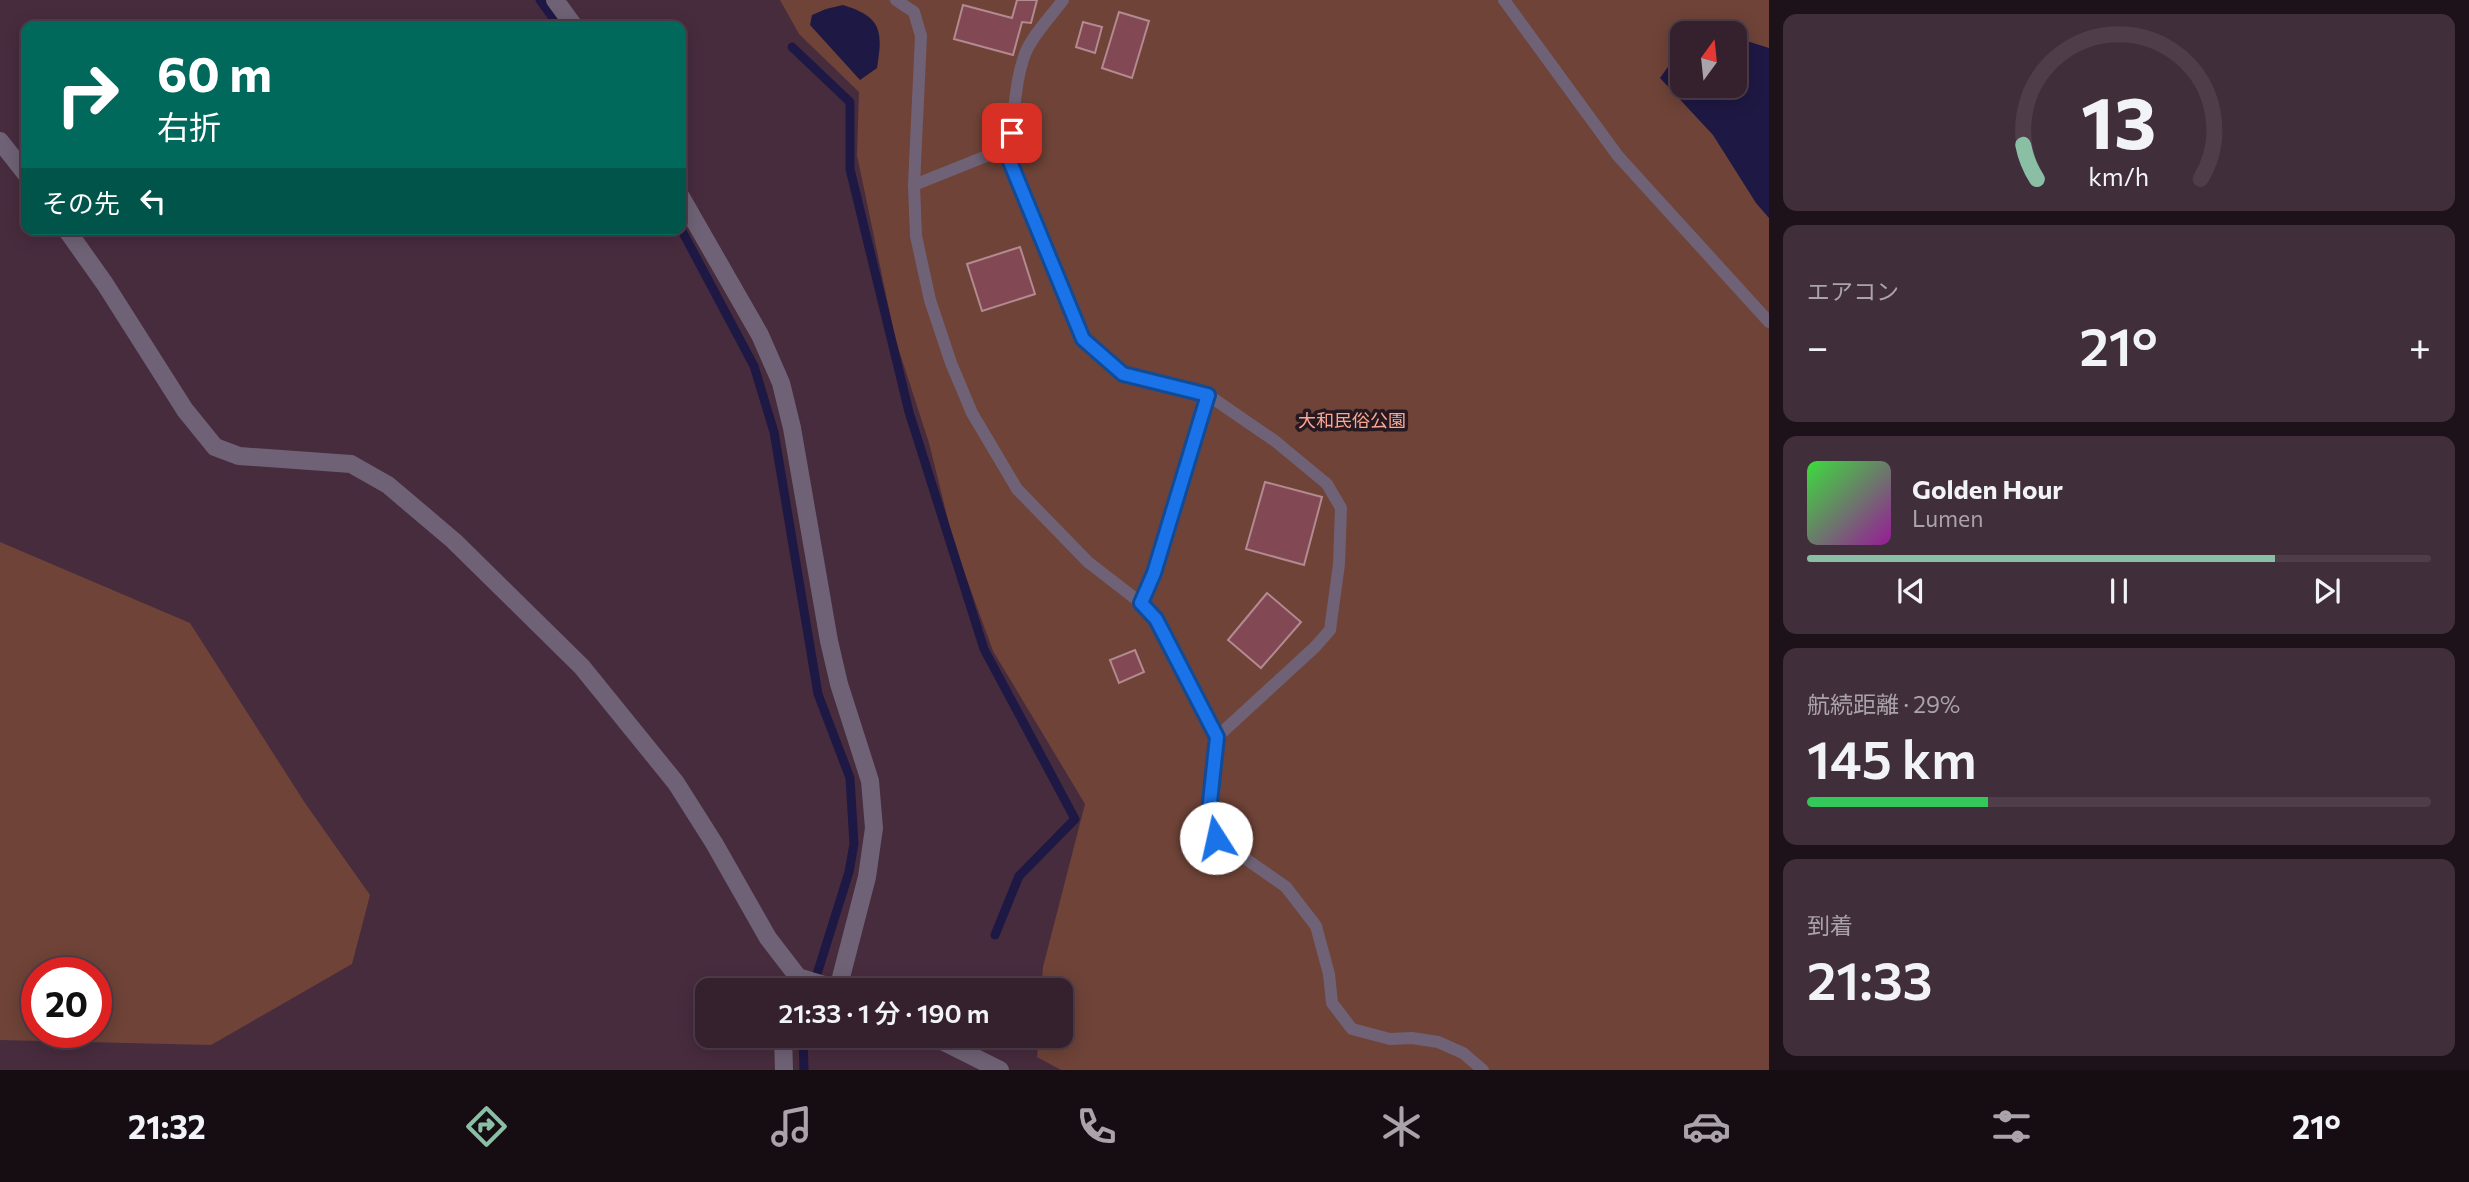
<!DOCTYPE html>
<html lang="ja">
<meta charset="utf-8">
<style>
:root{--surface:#35212e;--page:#402e3a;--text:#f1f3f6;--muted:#aaa3aa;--line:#4f3e4a;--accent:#8abfa5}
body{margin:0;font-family:Commissioner,"Noto Sans JP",sans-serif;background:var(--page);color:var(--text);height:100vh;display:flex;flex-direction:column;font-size:26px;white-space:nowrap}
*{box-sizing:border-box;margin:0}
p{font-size:23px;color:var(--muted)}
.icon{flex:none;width:38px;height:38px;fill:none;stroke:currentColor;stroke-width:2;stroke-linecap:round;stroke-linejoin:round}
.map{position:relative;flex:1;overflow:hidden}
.sheet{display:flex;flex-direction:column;gap:14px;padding:14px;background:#1d1219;width:700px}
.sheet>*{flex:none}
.banner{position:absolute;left:21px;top:21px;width:665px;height:214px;border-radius:14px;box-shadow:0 4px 18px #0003,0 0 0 2px var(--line);background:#00695c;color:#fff;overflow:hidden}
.needle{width:46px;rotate:15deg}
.fabs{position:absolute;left:1670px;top:21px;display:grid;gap:14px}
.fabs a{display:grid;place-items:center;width:77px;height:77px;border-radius:14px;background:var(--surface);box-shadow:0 4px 18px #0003,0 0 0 2px var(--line);font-size:35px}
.speed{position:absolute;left:21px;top:957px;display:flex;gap:14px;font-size:35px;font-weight:700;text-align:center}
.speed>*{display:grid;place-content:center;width:91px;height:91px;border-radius:50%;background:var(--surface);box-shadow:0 4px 18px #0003,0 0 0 2px var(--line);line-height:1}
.speed .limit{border:10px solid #d22;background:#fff;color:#111}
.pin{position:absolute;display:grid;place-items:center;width:60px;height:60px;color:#fff;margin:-30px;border-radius:14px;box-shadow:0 4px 10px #0006}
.me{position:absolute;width:77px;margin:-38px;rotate:350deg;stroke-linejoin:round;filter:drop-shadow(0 0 5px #0008)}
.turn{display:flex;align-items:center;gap:24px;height:147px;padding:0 21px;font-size:32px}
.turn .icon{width:91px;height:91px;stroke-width:2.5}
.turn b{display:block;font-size:49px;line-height:60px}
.then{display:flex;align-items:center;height:66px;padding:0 21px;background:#0003;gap:14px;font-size:26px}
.big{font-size:52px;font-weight:600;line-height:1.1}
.sheet .tile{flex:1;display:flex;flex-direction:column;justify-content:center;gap:10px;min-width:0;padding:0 24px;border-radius:14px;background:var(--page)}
.sheet .dial{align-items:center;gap:0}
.dial svg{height:182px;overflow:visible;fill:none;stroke:var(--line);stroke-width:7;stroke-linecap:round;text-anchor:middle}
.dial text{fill:var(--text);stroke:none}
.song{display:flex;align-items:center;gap:21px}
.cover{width:84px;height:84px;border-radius:10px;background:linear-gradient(135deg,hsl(120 70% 55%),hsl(300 70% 35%))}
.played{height:7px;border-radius:4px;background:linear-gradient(90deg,var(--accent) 75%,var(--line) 75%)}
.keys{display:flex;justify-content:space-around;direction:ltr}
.heat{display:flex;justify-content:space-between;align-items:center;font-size:38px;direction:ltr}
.charge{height:10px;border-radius:5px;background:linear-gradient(90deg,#34c759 29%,var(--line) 0)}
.trip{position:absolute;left:695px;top:978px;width:378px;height:70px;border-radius:14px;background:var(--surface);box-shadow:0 4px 18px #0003,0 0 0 2px var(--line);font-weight:600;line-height:70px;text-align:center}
.tabs{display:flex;height:112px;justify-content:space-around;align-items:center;background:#150d12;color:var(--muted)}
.tabs .icon{width:49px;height:49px}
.tabs .on{color:var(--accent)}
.tabs b{font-size:32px;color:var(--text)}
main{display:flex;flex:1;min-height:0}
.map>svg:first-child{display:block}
.green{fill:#6f4338;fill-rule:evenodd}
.water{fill:#1e1844}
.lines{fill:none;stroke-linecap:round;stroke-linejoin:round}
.stream{stroke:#1e1844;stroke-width:9}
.building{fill:#824955;stroke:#b28a90;stroke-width:2}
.service{stroke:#6f6276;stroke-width:12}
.minor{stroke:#6f6276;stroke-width:18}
.tertiary{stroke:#6f6276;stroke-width:18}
.route-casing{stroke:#114b97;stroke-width:18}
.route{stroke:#1a73e8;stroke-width:12}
.labels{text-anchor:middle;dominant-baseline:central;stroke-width:7;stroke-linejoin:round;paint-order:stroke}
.park-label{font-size:18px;fill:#fea790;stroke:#261921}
</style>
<main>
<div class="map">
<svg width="1769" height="1070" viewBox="0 0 1769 1070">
<rect width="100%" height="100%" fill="#472c3e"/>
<!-- green -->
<path class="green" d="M 780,0 L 1769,0 L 1769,1070 L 1061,1070 L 1037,1057 L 1039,1036 L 1060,1036 L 1060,990 L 1041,990 L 1043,967 L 1085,804 L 993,651 L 954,544 L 929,443 L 895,338 L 857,155 L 859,92 L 799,34 ZM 1682,33 L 1734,33 L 1734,86 L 1682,86 Z
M 0,542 L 190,623 L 305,803 L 370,895 L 352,964 L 211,1045 L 0,1040 ZM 96,973 L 96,1032 L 37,1032 L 37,973 Z"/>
<!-- water -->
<path class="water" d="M 843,5 C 882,17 883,31 877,68 L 860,80 L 810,25 L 812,15 L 826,9 Z
M 1734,37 L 1769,48 L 1769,218 L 1756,203 L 1713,135 L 1660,78 L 1682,47 L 1682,86 L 1734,86 Z"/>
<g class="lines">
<!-- stream -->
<path class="stream" d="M 540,0 L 559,26
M 792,47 L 850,102 L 850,169 L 909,412 L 984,649 L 1075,819 L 1019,876 L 995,935
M 681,229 L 754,366 L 774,432 L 818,694 L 850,778 L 854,844 L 849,872 L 812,990
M 803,1036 L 804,1070"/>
</g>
<!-- building -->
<path class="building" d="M 1017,0 L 1037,0 L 1031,23 L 1022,22 L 1013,55 L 954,39 L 963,5 L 1012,18 Z
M 1119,12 L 1149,21 L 1132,78 L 1102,68 Z
M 1083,22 L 1102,27 L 1095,53 L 1076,47 Z
M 1020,247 L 1035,294 L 982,311 L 967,264 Z
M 1265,482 L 1322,497 L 1304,565 L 1246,549 Z
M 1267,593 L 1301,622 L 1261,668 L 1228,640 Z
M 1135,650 L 1144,672 L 1119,683 L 1110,660 Z"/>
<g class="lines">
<!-- service -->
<path class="service" d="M 896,0 L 914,12 L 921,36 L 914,185 L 916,236 L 930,300 L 951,363 L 972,413 L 1017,489 L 1088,562 L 1141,603 L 1156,619 L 1217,737 L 1210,802 L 1216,838 L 1286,887 L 1316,926 L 1329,974 L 1332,1003 L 1352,1029 L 1390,1039 L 1412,1038 L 1438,1042 L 1463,1053 L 1483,1070
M 1063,0 C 1052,15 1031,37 1025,54 C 1013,86 1016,120 1006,152 L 1083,339 L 1123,374 L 1208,395
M 1504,0 L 1618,156 L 1769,322
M 914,185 L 994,153 L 1006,152
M 1141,603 L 1154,573 L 1208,395 L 1275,441 L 1327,484 L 1341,508 L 1339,564 L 1330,630 L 1315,647 L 1217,737"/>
<!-- minor -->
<path class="minor" d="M 555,0 L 574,26
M 0,141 L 26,174
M 66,229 L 105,284 L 185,410 L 215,447 L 239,456 L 351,464 L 388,485 L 454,541 L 582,667 L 676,783 L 714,843 L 768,938 L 798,977 L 838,989 L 867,877 L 874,828 L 870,781 L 839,684 L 829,641 L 792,428 L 781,383 L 760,335 L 681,197
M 783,1036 L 784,1070"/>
<!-- tertiary -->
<path class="tertiary" d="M 838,989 L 841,990
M 932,1036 L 1000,1070"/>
</g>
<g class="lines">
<defs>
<path id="route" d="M 1012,133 L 1006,152 L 1083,339 L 1123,374 L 1208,395 L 1154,573 L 1141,603 L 1156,619 L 1217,737 L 1210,802 L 1216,838"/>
</defs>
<!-- route casing -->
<use href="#route" class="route-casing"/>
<!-- route -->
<use href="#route" class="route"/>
</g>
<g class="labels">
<!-- park labels -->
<g class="park-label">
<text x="1352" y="420">大和民俗公園</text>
</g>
</g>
</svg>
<div class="fabs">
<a><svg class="needle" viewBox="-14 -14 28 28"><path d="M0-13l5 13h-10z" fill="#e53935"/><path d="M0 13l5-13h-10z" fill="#aaa3aa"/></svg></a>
</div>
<div class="speed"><div class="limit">20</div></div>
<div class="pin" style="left:1012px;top:133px;background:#d93025"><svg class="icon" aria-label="arrive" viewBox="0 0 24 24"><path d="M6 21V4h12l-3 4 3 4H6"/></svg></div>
<svg class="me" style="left:1216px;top:838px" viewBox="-20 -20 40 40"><circle r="19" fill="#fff"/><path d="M0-13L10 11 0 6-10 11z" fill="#1a73e8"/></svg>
<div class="trip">21:33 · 1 分 · 190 m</div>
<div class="banner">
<div class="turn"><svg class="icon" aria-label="right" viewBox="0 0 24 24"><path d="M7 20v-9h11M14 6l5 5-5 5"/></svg><div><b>60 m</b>右折</div></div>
<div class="then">その先<svg class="icon" aria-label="left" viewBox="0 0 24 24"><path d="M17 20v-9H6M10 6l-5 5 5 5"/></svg></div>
</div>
</div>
<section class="sheet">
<div class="tile dial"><svg viewBox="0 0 100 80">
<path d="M14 69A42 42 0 1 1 86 69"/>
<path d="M14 69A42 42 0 0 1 8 54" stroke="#8abfa5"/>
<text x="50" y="56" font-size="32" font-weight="700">13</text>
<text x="50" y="72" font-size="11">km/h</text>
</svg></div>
<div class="tile"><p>エアコン</p>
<div class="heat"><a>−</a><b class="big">21°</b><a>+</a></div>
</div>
<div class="tile">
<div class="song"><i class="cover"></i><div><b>Golden Hour</b><p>Lumen</p></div></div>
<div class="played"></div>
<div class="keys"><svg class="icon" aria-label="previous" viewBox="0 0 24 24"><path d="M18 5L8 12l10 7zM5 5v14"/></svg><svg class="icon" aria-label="pause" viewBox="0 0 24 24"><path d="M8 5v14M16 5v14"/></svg><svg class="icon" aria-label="next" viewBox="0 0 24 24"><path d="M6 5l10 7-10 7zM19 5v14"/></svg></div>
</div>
<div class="tile"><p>航続距離 · 29%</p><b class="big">145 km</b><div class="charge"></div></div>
<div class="tile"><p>到着</p><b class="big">21:33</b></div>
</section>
</main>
<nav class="tabs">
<b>21:32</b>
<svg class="icon on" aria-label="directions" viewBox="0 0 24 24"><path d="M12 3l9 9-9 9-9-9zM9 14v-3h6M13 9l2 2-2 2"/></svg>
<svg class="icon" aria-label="music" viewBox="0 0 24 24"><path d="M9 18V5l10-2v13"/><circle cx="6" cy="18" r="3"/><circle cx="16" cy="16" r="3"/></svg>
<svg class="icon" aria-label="phone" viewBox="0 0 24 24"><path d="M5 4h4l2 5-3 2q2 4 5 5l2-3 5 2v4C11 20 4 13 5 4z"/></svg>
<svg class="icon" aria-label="climate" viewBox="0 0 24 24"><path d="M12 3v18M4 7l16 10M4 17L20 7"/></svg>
<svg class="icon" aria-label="car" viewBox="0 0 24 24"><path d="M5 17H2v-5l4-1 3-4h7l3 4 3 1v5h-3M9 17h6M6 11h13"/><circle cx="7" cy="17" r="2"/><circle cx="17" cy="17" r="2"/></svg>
<svg class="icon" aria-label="filters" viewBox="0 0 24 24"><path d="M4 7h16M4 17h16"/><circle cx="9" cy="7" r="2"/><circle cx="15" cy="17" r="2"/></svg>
<b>21°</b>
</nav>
